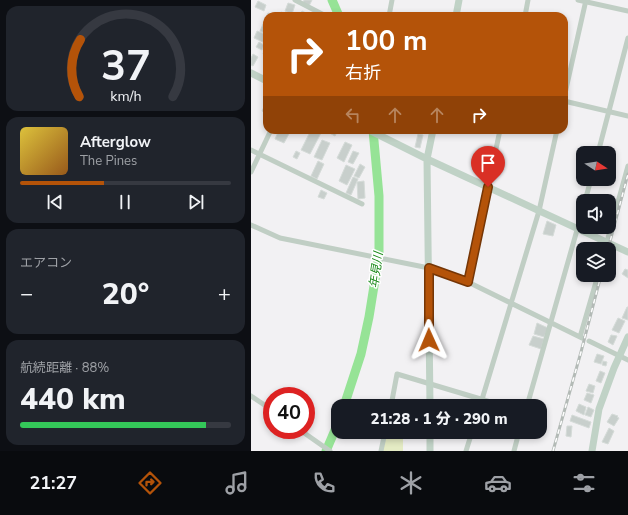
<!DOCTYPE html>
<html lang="ja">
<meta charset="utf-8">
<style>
:root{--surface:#171b24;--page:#20242c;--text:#f1f3f6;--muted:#9ea1a6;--line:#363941;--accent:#b45309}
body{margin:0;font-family:"Nunito Sans","Noto Sans JP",sans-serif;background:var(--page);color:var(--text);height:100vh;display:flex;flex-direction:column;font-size:15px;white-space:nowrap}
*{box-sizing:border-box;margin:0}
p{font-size:13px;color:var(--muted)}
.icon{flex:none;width:22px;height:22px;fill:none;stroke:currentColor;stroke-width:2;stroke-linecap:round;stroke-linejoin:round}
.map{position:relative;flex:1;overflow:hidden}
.details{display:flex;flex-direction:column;gap:6px;padding:6px;background:#0d0f14;width:251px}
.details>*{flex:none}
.top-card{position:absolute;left:12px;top:12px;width:305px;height:122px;border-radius:12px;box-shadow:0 2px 6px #0003;background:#b45309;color:#fff;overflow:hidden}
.needle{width:26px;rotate:102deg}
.buttons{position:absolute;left:325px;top:146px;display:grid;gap:8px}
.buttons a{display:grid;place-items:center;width:40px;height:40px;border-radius:8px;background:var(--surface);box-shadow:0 2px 6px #0003;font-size:20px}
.speed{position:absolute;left:12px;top:387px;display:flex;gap:8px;font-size:20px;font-weight:700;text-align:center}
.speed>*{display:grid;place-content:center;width:52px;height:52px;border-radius:50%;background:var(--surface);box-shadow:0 2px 6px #0003;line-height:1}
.speed .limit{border:6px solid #d22;background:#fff;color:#111}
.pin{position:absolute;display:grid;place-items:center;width:34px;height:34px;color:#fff;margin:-41px -17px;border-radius:50% 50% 50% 0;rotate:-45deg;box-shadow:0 0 4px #0007}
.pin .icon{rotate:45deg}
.me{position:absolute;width:44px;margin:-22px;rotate:359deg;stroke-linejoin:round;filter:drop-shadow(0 0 3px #0008)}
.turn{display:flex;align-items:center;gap:14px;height:84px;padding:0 16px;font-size:18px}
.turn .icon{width:52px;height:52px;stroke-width:2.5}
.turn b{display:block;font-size:28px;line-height:34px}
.lanes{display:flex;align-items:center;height:38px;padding:0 16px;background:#0003;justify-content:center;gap:20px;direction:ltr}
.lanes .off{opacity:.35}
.big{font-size:30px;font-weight:800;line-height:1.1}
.details .widget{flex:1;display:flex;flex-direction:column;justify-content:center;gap:6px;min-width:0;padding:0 14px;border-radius:12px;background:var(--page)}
.details .dial{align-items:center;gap:0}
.dial svg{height:104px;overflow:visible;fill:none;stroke:var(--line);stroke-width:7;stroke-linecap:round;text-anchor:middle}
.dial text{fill:var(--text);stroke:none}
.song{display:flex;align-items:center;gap:12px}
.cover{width:48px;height:48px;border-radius:6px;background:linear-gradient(135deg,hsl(50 70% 55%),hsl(30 70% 35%))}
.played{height:4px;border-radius:2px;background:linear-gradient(90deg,var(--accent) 40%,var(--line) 40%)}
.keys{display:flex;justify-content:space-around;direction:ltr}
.heat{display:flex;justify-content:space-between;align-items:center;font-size:22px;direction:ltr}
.charge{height:6px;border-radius:3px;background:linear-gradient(90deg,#34c759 88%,var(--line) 0)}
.trip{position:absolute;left:80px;top:399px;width:216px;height:40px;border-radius:12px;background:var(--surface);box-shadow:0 2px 6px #0003;font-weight:800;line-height:40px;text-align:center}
.tab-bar{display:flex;height:64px;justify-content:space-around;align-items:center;background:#090b0e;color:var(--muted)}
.tab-bar .icon{width:28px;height:28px}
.tab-bar .current{color:var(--accent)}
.tab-bar b{font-size:18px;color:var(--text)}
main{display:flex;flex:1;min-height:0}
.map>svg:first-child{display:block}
.green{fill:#e4ebc4}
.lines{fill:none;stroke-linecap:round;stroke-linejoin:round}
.river{stroke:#96e396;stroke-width:9}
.building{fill:#c8cfcc;stroke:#d5dbd8}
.street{stroke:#c0cec4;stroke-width:5}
.secondary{stroke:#c0d2c6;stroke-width:7}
.rail-casing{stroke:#b3bab6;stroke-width:3}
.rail{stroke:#fff;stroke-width:1.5;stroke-dasharray:4.5;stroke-linecap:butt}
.route-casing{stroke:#753606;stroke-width:10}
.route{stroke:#b45309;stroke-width:7}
.labels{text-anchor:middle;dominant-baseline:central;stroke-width:3;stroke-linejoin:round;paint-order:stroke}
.water-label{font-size:12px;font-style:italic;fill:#1a891a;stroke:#fff}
</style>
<main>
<section class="details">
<div class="widget dial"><svg viewBox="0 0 100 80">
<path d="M14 69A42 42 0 1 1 86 69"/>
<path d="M14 69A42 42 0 0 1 15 25" stroke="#b45309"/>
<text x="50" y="56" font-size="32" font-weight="700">37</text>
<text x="50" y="72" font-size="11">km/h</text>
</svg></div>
<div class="widget">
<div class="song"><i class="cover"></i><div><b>Afterglow</b><p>The Pines</p></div></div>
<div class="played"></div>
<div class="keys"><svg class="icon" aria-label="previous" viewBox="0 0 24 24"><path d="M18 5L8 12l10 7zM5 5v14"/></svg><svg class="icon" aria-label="pause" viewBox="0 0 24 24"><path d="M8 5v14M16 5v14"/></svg><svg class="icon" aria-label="next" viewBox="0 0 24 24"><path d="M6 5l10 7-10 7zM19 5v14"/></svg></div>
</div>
<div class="widget"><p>エアコン</p>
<div class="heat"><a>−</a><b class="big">20°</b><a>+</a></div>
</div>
<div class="widget"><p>航続距離 · 88%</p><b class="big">440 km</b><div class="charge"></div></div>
</section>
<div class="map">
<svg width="377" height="451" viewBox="0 0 377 451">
<rect width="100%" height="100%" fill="#f2f1f3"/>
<!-- green -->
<path class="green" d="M 136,432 L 152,432 L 152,451 L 132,451 Z"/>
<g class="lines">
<!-- river -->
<path class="river" d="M 81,0 L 88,16
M 93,406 L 110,354 L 118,317 L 128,255 L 128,196 L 122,130
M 75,451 L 87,423"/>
</g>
<!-- building -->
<path class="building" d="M 53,0 L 61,0 L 58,6 L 52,3 Z
M 7,1 L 15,5 L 13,11 L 4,7 Z
M 37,3 L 44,5 L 41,14 L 34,11 Z
M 51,11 L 57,14 L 56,16 L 49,16 Z
M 30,12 L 38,16 L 30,16 Z
M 17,13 L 26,16 L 16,16 L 16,34 L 9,31 Z
M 6,31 L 16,35 L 14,43 L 3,38 Z
M 8,42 L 13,45 L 11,50 L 5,47 Z
M 16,46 L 16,56 L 12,54 Z
M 2,54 L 7,57 L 2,66 L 0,65 L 0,58 Z
M 15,103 L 16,103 L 16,113 L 11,111 Z
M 28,130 L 40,130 L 33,143 L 24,139 Z
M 60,130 L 65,130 L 70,133 L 59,154 L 50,150 Z
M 73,130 L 87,130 L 84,136 Z
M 167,134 L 172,135 L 169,148 L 164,147 Z
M 71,140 L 79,143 L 71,160 L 63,157 Z
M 94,142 L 101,145 L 93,162 L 86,158 Z
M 45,151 L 49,153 L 46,159 L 42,157 Z
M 102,151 L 108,153 L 102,164 L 97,162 Z
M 67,161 L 73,164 L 66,179 L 60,176 Z
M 109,164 L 114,167 L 108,178 L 103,176 Z
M 95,165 L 104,169 L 96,185 L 88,181 Z
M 102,177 L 107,179 L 100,195 L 95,193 Z
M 113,181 L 114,198 L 107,199 L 106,182 Z
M 70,190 L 76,193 L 73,199 L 67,197 Z
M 296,221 L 305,225 L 302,236 L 292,234 Z
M 374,269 L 377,270 L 377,278 L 371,274 Z
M 376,307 L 377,307 L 377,320 L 371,318 Z
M 367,318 L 374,321 L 368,333 L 361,330 Z
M 286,323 L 297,328 L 293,337 L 283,334 Z
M 360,335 L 366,336 L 362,345 L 357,342 Z
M 282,336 L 293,339 L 290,349 L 278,345 Z
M 346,354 L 353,356 L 350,364 L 343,362 Z
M 352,361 L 356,362 L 355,366 L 351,365 Z
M 349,371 L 354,373 L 350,383 L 345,381 Z
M 338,384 L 344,386 L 342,393 L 335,391 Z
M 336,393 L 343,395 L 340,403 L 333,400 Z
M 328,404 L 335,407 L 333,415 L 325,411 Z
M 337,407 L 343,410 L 340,417 L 334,415 Z
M 361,414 L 367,416 L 366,417 L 368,418 L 363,426 L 356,422 Z
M 321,415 L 340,422 L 338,428 L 319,421 Z
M 316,426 L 321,426 L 320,437 L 315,436 Z
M 358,428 L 363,431 L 357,444 L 351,442 Z"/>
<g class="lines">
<!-- street -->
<path class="street" d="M 44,0 L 73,15 L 72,16
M 327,0 L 377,11
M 138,16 L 141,0
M 274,16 L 277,0
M 313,98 L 335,0
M 313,101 L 377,116
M 0,150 L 111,204
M 347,153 L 377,38
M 0,172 L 20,130
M 334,201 L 340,179
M 0,225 L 29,238 L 178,268 L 217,282 L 331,338
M 354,249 L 377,166
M 217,282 L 249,130
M 329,337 L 347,275
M 338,341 L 377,360
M 0,396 L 21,410
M 140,406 L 146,374 L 253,406
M 229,406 L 288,211 L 306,130
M 276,406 L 332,209
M 49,430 L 79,451
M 130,451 L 134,432
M 215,451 L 221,432
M 263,451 L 268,432"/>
<!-- secondary -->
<path class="secondary" d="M 205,16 L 208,0
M 0,73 L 16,81
M 118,130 L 176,159 L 377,252
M 179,406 L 176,159 L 182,130
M 179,432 L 179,451
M 341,451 L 348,409 L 363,368 L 377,337"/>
<defs>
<path id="rail" d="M 357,249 L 377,174
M 302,451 L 330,352 L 350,275"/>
</defs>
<!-- rail casing -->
<use href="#rail" class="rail-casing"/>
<!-- rail -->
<use href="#rail" class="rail"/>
</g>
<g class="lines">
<defs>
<path id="route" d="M 178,340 L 178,268 L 217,282 L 237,187"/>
</defs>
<!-- route casing -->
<use href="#route" class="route-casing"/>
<!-- route -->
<use href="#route" class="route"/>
</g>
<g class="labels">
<!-- water labels -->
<g class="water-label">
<text transform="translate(125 270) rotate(-82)">年見川</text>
</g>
</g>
</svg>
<div class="buttons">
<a><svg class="needle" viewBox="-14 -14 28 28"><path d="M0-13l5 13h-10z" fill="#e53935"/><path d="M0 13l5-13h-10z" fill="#9ea1a6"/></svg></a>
<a><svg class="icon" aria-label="sound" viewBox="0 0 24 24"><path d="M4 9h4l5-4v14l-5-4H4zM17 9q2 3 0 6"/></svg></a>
<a><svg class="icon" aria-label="layers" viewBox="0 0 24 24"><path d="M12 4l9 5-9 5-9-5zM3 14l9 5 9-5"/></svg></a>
</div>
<div class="speed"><div class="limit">40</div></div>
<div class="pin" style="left:237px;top:187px;background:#d93025"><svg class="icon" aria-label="arrive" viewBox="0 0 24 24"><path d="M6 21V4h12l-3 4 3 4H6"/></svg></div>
<svg class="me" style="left:178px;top:340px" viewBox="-20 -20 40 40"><path d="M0-17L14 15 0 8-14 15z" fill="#b45309" stroke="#fff" stroke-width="4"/></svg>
<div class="trip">21:28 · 1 分 · 290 m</div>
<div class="top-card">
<div class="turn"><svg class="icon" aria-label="right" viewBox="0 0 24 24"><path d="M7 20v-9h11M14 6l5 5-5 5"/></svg><div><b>100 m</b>右折</div></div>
<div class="lanes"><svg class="icon off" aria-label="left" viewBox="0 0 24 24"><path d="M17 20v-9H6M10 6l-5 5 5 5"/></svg><svg class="icon off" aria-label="ahead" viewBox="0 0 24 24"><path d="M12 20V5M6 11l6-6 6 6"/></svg><svg class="icon off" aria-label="ahead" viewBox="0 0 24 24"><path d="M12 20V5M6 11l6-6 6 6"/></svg><svg class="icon" aria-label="right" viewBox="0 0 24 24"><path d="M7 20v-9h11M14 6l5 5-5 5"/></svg></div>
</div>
</div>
</main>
<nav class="tab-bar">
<b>21:27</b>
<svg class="icon current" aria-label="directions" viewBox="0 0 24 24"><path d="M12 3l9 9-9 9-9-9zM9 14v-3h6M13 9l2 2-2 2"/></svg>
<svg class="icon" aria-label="music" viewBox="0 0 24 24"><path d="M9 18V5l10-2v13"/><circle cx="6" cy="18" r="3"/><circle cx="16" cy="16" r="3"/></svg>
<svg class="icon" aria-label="phone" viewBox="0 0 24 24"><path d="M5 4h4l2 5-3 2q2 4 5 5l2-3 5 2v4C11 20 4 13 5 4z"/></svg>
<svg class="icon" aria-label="climate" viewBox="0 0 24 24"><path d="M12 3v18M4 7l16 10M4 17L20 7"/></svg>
<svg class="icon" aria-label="car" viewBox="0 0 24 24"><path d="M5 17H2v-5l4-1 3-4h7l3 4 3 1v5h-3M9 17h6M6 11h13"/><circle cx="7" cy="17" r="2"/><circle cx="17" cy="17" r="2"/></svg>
<svg class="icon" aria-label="filters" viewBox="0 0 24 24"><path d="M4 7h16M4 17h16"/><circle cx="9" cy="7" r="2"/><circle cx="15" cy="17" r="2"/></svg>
</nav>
